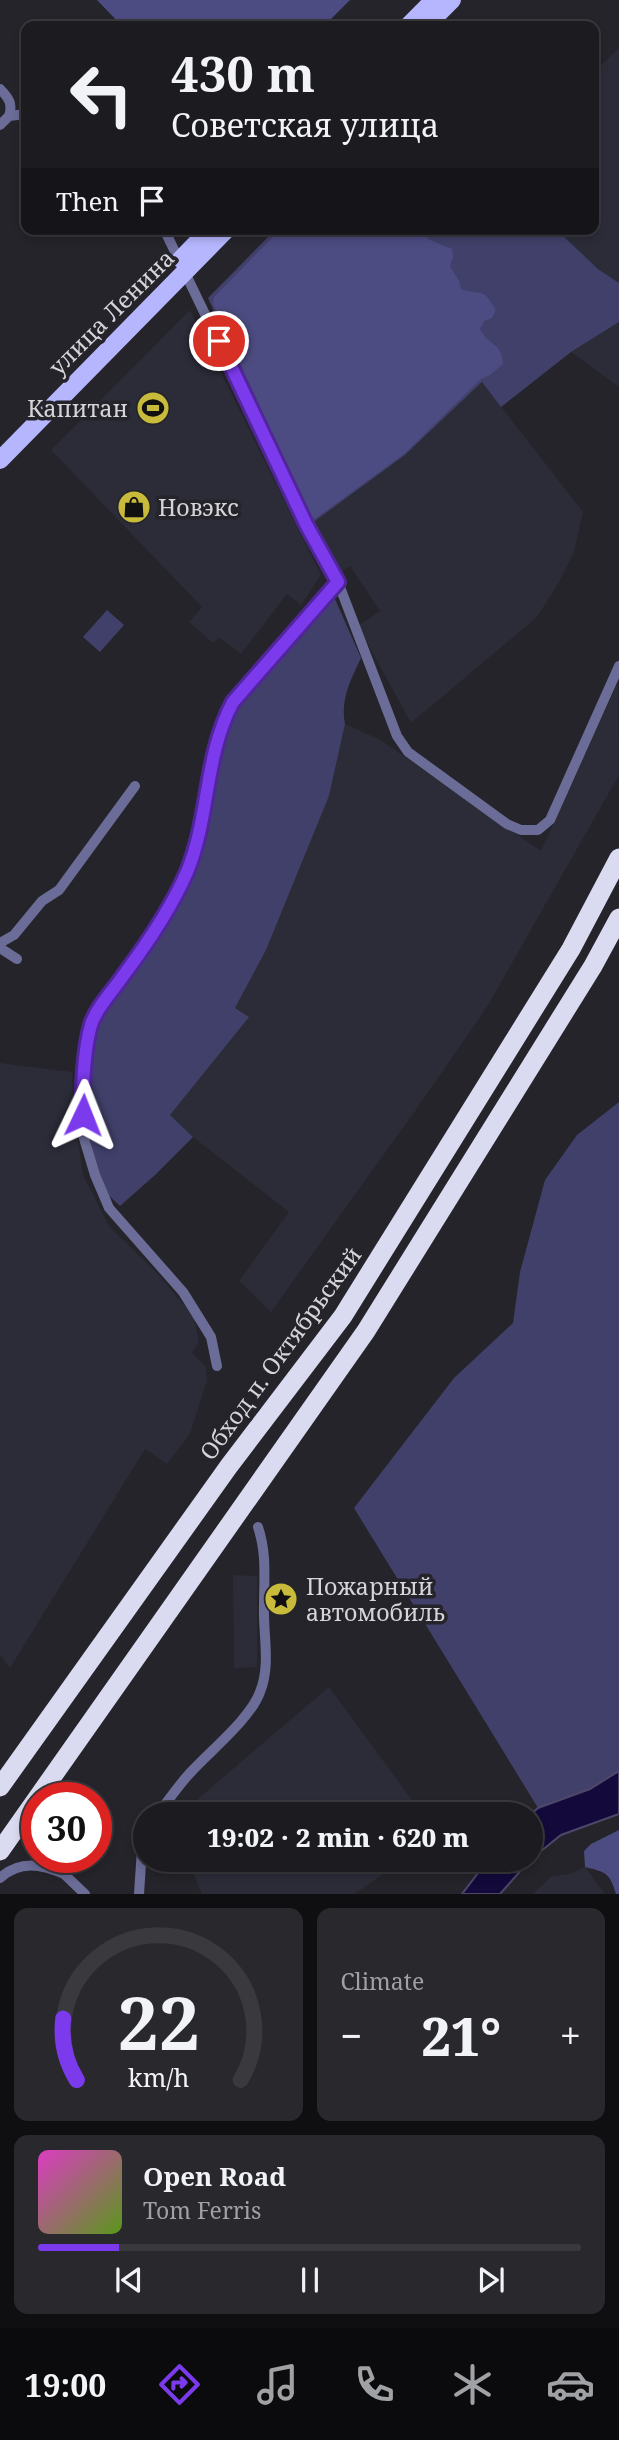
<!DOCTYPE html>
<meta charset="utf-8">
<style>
:root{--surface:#1b1b20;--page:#28282d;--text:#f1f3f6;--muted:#a0a1a5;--line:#39393e;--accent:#7c3aed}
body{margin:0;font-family:"Noto Serif",serif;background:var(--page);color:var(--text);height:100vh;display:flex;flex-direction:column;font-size:26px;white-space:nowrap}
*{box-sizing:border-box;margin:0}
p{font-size:23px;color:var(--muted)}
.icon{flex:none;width:38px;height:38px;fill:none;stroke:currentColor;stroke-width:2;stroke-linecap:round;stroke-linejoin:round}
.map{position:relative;height:1894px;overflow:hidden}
.drawer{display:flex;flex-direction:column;gap:14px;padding:14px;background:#0f0f12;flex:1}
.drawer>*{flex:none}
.guide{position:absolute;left:21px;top:21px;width:578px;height:214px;border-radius:14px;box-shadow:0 4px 10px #0003,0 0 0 2px var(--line);background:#1b1b20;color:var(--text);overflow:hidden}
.speed{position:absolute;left:21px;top:1782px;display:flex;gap:14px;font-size:35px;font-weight:700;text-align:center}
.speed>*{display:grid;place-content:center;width:91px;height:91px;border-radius:50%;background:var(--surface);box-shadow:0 4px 10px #0003,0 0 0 2px var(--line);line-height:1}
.speed .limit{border:10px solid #d22;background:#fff;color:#111}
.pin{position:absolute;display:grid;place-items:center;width:60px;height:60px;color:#fff;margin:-30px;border:4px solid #fff;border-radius:50%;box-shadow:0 2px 7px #0007}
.me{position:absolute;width:77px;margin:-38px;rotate:2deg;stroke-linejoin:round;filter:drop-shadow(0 0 5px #0008)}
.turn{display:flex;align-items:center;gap:24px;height:147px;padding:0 35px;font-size:32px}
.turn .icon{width:91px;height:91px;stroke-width:2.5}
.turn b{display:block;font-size:49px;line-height:60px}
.then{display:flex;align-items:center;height:66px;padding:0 35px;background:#0003;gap:14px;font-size:26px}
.big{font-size:52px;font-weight:800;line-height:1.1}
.drawer .card{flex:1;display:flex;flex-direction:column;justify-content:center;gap:10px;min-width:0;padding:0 24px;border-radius:14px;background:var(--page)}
.drawer .dial{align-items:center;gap:0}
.dial svg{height:182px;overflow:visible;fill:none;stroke:var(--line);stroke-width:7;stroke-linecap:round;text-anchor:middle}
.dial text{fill:var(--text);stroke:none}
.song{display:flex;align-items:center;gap:21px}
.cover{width:84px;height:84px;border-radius:10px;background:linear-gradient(135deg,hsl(310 70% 55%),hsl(90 70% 35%))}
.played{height:7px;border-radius:4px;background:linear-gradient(90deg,var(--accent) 15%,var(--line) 15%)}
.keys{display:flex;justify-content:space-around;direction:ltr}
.heat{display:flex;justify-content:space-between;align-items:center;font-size:38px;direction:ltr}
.drawer .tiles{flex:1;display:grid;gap:14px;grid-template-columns:1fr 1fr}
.card:last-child{grid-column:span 2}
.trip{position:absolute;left:133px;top:1802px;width:410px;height:70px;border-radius:35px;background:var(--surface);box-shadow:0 4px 10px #0003,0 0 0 2px var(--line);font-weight:800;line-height:70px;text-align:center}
.menu{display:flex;height:112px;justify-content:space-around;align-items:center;background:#0b0b0d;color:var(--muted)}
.menu .icon{width:49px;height:49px}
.menu .on{color:var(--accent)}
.menu b{font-size:32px;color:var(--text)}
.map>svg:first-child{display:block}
.built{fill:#2b2c38}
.green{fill:#41406a}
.forest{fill:#4d4c82}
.water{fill:#130a3b;stroke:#4d476a;stroke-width:2}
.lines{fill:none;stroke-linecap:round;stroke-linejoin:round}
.street{stroke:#6b6c97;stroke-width:10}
.primary{stroke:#b5b6fe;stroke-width:18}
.highway{stroke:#dadbf1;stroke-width:19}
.route-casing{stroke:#51269a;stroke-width:18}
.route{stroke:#7c3aed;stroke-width:12}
.labels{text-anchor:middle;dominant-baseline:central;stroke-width:7;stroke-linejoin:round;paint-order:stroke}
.street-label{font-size:23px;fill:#d5d5d9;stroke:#24242a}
.poi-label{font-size:23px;fill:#d5d5d9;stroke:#24242a;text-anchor:start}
</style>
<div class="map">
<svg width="619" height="1894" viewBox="0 0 619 1894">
<rect width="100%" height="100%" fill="#24242a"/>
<!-- built -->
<path class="built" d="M 619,48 L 619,283 L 598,269 L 556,229 L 593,229 L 593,73 Z
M 190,310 L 321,575 L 301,605 L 287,594 L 241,654 L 219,637 L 213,643 L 189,622 L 202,607 L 51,450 Z
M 619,322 L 619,387 L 571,352 Z
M 482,382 L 583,512 L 574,552 L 558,584 L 537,617 L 411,723 L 358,626 L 380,611 L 350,566 L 341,572 L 311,524 L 405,455 Z
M 618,682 L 619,775 L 487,1007 L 413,1114 L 271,1312 L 239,1281 L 289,1212 L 193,1137 L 170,1115 L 248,1017 L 235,1008 L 266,950 L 329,796 L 345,724 L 379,739 L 541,851 Z
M 0,1063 L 72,1072 L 74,1115 L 83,1175 L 109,1226 L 157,1273 L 194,1317 L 199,1343 L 192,1353 L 206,1366 L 207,1380 L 190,1434 L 167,1464 L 145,1449 L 10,1668 L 0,1654 Z
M 233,1575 L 257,1576 L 257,1667 L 234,1668 Z
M 329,1687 L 423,1815 L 179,1815 Z
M 188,1860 L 404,1860 L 354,1894 L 202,1894 Z
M 585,1867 L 605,1894 L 533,1894 L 552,1876 L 571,1874 Z"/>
<!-- green -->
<path class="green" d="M 276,229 L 556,229 L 598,269 L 619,283 L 619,322 L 571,352 L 501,407 L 482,382 L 405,455 L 311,524 L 208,298 Z
M 335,599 L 361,658 C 351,679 340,700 345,724 L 329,796 L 266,950 L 235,1008 L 249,1017 L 170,1115 L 193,1137 L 155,1175 L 120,1206 L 104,1191 L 94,1161 L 86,1113 L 85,1094 L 95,1035 L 104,1015 L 168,921 L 190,884 L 199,851 L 210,770 L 236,701 Z
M 107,610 L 124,625 L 100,652 L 83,637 Z
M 619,1102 L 619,1771 L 590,1789 L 538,1808 L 354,1508 L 454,1378 L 513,1323 L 520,1272 L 545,1180 L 577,1135 Z"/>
<!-- forest -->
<path class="forest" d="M 97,0 L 350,0 L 324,26 L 122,26 Z
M 281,229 L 422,229 L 428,239 L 452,249 L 453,257 L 450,266 L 459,281 L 461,289 C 483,297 481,285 496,310 L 492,318 L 484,321 L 480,329 C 488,346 502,342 503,364 L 490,375 L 481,379 L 404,454 L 312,521 L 213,304 L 214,297 Z
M 619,1830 L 619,1894 L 616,1894 C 610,1873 606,1872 585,1867 L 584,1851 L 591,1844 Z"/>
<!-- water -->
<path class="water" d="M 619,1771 L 619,1814 L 561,1835 L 530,1860 L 530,1815 L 538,1808 L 590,1789 Z
M 488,1860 L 530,1860 L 500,1894 L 462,1894 Z"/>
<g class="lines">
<!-- street -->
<path class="street" d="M 0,89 C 9,98 13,104 9,116
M 0,125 L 9,116 L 26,114
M 164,229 L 307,526 L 338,582 L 397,736 L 408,752 L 507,824 L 521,830 L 538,830 L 550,820 L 619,666
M 0,943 L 14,935 L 42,901 L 59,890 L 135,786
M 0,948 L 17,959
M 217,1366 L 211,1337 L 183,1292 L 109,1208 L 95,1175 L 83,1135 L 82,1095 L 88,1039 L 91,1023 L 146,944 L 186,873 L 195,850 L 208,776 L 218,737 L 233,703 L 338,582
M 157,1815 C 168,1801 178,1786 190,1773 C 210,1751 251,1718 260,1692 C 271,1665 263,1635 264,1606 C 264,1578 267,1554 258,1527
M 52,1857 L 64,1874 L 85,1894
M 0,1878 C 20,1860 41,1864 64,1874
M 139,1894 L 142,1849 L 145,1838"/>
<!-- primary -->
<path class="primary" d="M 408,26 L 434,0
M 426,26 L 452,0
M 181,259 L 210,229
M 0,460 L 227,229"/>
<!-- highway -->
<path class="highway" d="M 0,1787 L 229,1466 L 343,1316 L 571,949 L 619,858
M 0,1851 L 366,1331 L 593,966 L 619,918"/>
</g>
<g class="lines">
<defs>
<path id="route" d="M 83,1115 C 82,1090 84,1049 91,1025 C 96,1008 113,991 123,976 C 147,944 171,909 187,872 C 210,817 204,756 233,702 L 338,582 L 307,526 L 219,341"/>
</defs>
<!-- route casing -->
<use href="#route" class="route-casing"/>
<!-- route -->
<use href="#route" class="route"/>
</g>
<!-- icons -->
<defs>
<symbol id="stadium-disc" viewBox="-11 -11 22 22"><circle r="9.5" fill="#c8bb3b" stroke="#24242a"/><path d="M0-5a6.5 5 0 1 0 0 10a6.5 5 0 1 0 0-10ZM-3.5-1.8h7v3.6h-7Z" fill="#111"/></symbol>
<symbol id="shop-disc" viewBox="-11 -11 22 22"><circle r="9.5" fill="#c8bb3b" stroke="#24242a"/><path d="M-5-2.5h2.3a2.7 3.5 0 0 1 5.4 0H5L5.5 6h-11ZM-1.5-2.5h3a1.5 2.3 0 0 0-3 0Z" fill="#111"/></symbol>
<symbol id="sight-disc" viewBox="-11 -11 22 22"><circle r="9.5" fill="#c8bb3b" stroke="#24242a"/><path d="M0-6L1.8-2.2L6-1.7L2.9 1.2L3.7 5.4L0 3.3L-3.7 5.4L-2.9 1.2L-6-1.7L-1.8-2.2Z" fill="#111"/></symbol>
</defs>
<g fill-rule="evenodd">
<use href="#stadium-disc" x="134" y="389" width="38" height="38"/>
<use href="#shop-disc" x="115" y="488" width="38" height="38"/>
<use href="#sight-disc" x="262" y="1580" width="38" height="38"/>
</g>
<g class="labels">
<!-- street labels -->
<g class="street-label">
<text transform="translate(111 312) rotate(-45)">улица Ленина</text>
<text transform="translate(280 1353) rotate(-54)">Обход п. Октябрьский</text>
</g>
<!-- poi labels -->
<g class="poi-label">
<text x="128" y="408" text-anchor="end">Капитан</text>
<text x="158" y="507">Новэкс</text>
<text x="306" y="1586">Пожарный<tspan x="306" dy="26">автомобиль</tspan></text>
</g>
</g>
</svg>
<div class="speed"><div class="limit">30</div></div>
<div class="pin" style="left:219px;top:341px;background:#d93025"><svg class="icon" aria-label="arrive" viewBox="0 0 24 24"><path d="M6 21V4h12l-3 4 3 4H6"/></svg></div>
<svg class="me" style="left:83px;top:1115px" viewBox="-20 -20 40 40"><path d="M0-17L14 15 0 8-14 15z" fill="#7c3aed" stroke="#fff" stroke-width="4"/></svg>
<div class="trip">19:02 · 2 min · 620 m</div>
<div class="guide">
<div class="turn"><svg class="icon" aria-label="left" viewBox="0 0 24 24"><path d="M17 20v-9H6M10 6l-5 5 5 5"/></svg><div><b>430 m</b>Советская улица</div></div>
<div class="then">Then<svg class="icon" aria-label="arrive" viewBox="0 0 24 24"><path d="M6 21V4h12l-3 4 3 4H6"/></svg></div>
</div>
</div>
<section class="drawer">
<div class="tiles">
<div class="card dial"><svg viewBox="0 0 100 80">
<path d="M14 69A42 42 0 1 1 86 69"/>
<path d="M14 69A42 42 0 0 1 8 42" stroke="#7c3aed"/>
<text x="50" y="56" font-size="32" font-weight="700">22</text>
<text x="50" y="72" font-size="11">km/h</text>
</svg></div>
<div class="card"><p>Climate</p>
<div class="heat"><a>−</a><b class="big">21°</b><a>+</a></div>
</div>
<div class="card">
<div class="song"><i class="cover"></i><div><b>Open Road</b><p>Tom Ferris</p></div></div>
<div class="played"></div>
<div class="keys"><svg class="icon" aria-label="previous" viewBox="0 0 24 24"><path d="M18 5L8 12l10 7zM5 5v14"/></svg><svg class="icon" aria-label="pause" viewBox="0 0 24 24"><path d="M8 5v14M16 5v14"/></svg><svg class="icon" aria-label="next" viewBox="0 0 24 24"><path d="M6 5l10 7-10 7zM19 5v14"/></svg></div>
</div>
</div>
</section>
<nav class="menu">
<b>19:00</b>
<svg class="icon on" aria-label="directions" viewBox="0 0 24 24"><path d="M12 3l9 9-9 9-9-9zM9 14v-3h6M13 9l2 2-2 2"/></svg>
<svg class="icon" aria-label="music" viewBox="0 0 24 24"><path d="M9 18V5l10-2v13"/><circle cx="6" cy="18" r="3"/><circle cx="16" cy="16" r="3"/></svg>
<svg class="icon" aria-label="phone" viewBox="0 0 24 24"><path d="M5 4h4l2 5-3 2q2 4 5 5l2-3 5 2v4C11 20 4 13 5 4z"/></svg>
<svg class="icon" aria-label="climate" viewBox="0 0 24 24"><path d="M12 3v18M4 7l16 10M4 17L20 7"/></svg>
<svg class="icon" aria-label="car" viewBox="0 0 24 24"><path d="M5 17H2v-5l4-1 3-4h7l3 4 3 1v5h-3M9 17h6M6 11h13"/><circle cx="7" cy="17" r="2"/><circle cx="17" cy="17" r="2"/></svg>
</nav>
